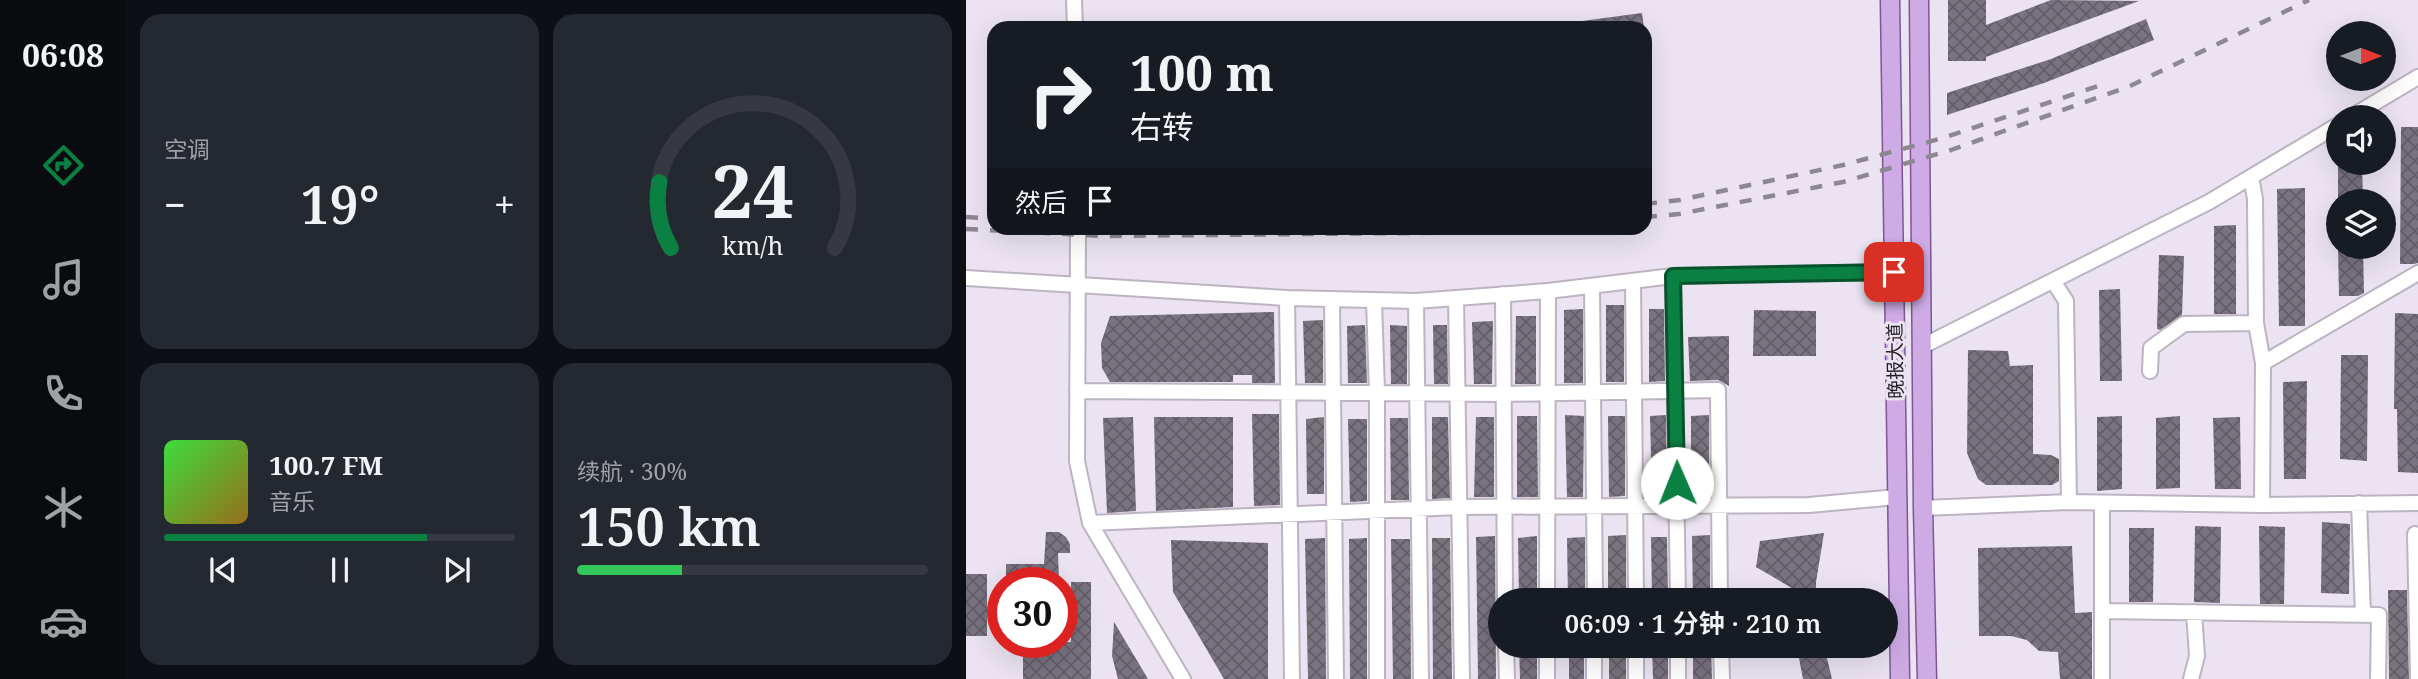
<!DOCTYPE html>
<html lang="zh">
<meta charset="utf-8">
<style>
:root{--surface:#171b24;--page:#242831;--text:#f1f3f6;--muted:#9ea1a6;--line:#363941;--accent:#0b8043}
body{margin:0;font-family:"Noto Serif","Noto Sans SC",serif;background:var(--page);color:var(--text);height:100vh;display:flex;flex-direction:column;font-size:26px;white-space:nowrap}
*{box-sizing:border-box;margin:0}
p{font-size:23px;color:var(--muted)}
.icon{flex:none;width:38px;height:38px;fill:none;stroke:currentColor;stroke-width:2;stroke-linecap:round;stroke-linejoin:round}
.map{position:relative;flex:1;overflow:hidden}
.drawer{display:flex;flex-direction:column;gap:14px;padding:14px;background:#0d0f14;width:840px}
.drawer>*{flex:none}
.banner{position:absolute;left:21px;top:21px;width:665px;height:214px;border-radius:21px;box-shadow:0 7px 28px #0002;background:#171b24;color:var(--text);overflow:hidden}
.needle{width:46px;rotate:90deg}
.tools{position:absolute;left:1360px;top:21px;display:grid;gap:14px}
.tools a{display:grid;place-items:center;width:70px;height:70px;border-radius:50%;background:var(--surface);box-shadow:0 7px 28px #0002;font-size:35px}
.speed{position:absolute;left:21px;top:567px;display:flex;gap:14px;font-size:35px;font-weight:700;text-align:center}
.speed>*{display:grid;place-content:center;width:91px;height:91px;border-radius:50%;background:var(--surface);box-shadow:0 7px 28px #0002;line-height:1}
.speed .limit{border:10px solid #d22;background:#fff;color:#111}
.pin{position:absolute;display:grid;place-items:center;width:60px;height:60px;color:#fff;margin:-30px;border-radius:14px;box-shadow:0 4px 10px #0006}
.me{position:absolute;width:77px;margin:-38px;rotate:359deg;stroke-linejoin:round;filter:drop-shadow(0 0 5px #0008)}
.turn{display:flex;align-items:center;gap:24px;height:147px;padding:0 28px;font-size:32px}
.turn .icon{width:91px;height:91px;stroke-width:2.5}
.turn b{display:block;font-size:49px;line-height:60px}
.then{display:flex;align-items:center;height:66px;padding:0 28px;background:#0003;gap:14px;font-size:26px}
.big{font-size:52px;font-weight:600;line-height:1.1}
.drawer .widget{flex:1;display:flex;flex-direction:column;justify-content:center;gap:10px;min-width:0;padding:0 24px;border-radius:21px;background:var(--page)}
.drawer .dial{align-items:center;gap:0}
.dial svg{height:182px;overflow:visible;fill:none;stroke:var(--line);stroke-width:7;stroke-linecap:round;text-anchor:middle}
.dial text{fill:var(--text);stroke:none}
.song{display:flex;align-items:center;gap:21px}
.cover{width:84px;height:84px;border-radius:10px;background:linear-gradient(135deg,hsl(120 70% 55%),hsl(40 70% 35%))}
.played{height:7px;border-radius:4px;background:linear-gradient(90deg,var(--accent) 75%,var(--line) 75%)}
.keys{display:flex;justify-content:space-around;direction:ltr}
.heat{display:flex;justify-content:space-between;align-items:center;font-size:38px;direction:ltr}
.charge{height:10px;border-radius:5px;background:linear-gradient(90deg,#34c759 30%,var(--line) 0)}
.drawer .tiles{flex:1;display:grid;gap:14px;grid-template-columns:repeat(2,1fr)}
.trip{position:absolute;left:522px;top:588px;width:410px;height:70px;border-radius:35px;background:var(--surface);box-shadow:0 7px 28px #0002;font-weight:600;line-height:70px;text-align:center}
main{display:flex;flex:1;min-height:0}
.tabs{display:flex;flex-direction:column;width:126px;justify-content:space-around;align-items:center;background:#090b0e;color:var(--muted)}
.tabs .icon{width:49px;height:49px}
.tabs .on{color:var(--accent)}
.tabs b{font-size:32px;color:var(--text)}
.map>svg:first-child{display:block}
.building{fill:url(#building-cross-hatch)}
.lines{fill:none;stroke-linecap:round;stroke-linejoin:round}
.minor-casing{stroke:#bcb4c2;stroke-width:18}
.major-casing{stroke:#7d5696;stroke-width:21}
.minor{stroke:#fff;stroke-width:14}
.major{stroke:#ceabe5;stroke-width:18}
.rail{stroke:#8d8791;stroke-width:4.5;stroke-dasharray:12 12;stroke-linecap:butt}
.route-casing{stroke:#07532c;stroke-width:18}
.route{stroke:#0b8043;stroke-width:12}
.labels{text-anchor:middle;dominant-baseline:central;stroke-width:6;stroke-linejoin:round;paint-order:stroke}
.street-label{font-size:19px;fill:#221f24;stroke:#ebe3f1}
</style>
<main>
<nav class="tabs">
<b>06:08</b>
<svg class="icon on" aria-label="directions" viewBox="0 0 24 24"><path d="M12 3l9 9-9 9-9-9zM9 14v-3h6M13 9l2 2-2 2"/></svg>
<svg class="icon" aria-label="music" viewBox="0 0 24 24"><path d="M9 18V5l10-2v13"/><circle cx="6" cy="18" r="3"/><circle cx="16" cy="16" r="3"/></svg>
<svg class="icon" aria-label="phone" viewBox="0 0 24 24"><path d="M5 4h4l2 5-3 2q2 4 5 5l2-3 5 2v4C11 20 4 13 5 4z"/></svg>
<svg class="icon" aria-label="climate" viewBox="0 0 24 24"><path d="M12 3v18M4 7l16 10M4 17L20 7"/></svg>
<svg class="icon" aria-label="car" viewBox="0 0 24 24"><path d="M5 17H2v-5l4-1 3-4h7l3 4 3 1v5h-3M9 17h6M6 11h13"/><circle cx="7" cy="17" r="2"/><circle cx="17" cy="17" r="2"/></svg>
</nav>
<section class="drawer">
<div class="tiles">
<div class="widget"><p>空调</p>
<div class="heat"><a>−</a><b class="big">19°</b><a>+</a></div>
</div>
<div class="widget dial"><svg viewBox="0 0 100 80">
<path d="M14 69A42 42 0 1 1 86 69"/>
<path d="M14 69A42 42 0 0 1 9 40" stroke="#0b8043"/>
<text x="50" y="56" font-size="32" font-weight="700">24</text>
<text x="50" y="72" font-size="11">km/h</text>
</svg></div>
<div class="widget">
<div class="song"><i class="cover"></i><div><b>100.7 FM</b><p>音乐</p></div></div>
<div class="played"></div>
<div class="keys"><svg class="icon" aria-label="previous" viewBox="0 0 24 24"><path d="M18 5L8 12l10 7zM5 5v14"/></svg><svg class="icon" aria-label="pause" viewBox="0 0 24 24"><path d="M8 5v14M16 5v14"/></svg><svg class="icon" aria-label="next" viewBox="0 0 24 24"><path d="M6 5l10 7-10 7zM19 5v14"/></svg></div>
</div>
<div class="widget"><p>续航 · 30%</p><b class="big">150 km</b><div class="charge"></div></div>
</div>
</section>
<div class="map">
<svg width="1452" height="679" viewBox="0 0 1452 679">
<defs>
<pattern id="building-cross-hatch" width="8" height="8" patternUnits="userSpaceOnUse" patternTransform="scale(1.75)"><rect width="8" height="8" fill="#79727f"/><path d="M0 0l8 8M0 8l8-8" fill="none" stroke="#635d68"/></pattern>
</defs>
<rect width="100%" height="100%" fill="#ebe3f1"/>
<!-- building -->
<path class="building" d="M 982,0 L 1020,0 L 1020,25 L 1085,0 L 1173,1 L 1020,57 L 1020,61 L 982,61 Z
M 676,13 L 678,28 L 616,28 L 616,21 Z
M 1180,19 L 1188,40 L 1078,83 L 981,115 L 981,93 L 1085,59 Z
M 1435,127 L 1452,127 L 1452,263 L 1448,264 L 1434,264 Z
M 1372,163 L 1396,163 L 1397,201 L 1372,201 Z
M 1339,188 L 1339,326 L 1313,326 L 1311,189 Z
M 1270,225 L 1270,314 L 1248,314 L 1248,226 Z
M 1372,247 L 1397,247 L 1398,293 L 1392,296 L 1373,296 Z
M 1193,255 L 1218,256 L 1216,315 L 1194,330 L 1191,329 Z
M 1154,289 L 1156,381 L 1134,381 L 1133,290 Z
M 640,305 L 658,305 L 658,382 L 640,382 Z
M 617,309 L 617,383 L 598,383 L 598,310 Z
M 683,309 L 698,309 L 699,381 L 683,382 Z
M 788,310 L 850,311 L 850,356 L 787,356 Z
M 308,312 L 309,383 L 286,383 L 286,375 L 267,375 L 267,382 L 144,382 L 136,368 L 135,343 L 144,316 Z
M 1429,313 L 1452,314 L 1452,473 L 1432,472 L 1431,409 L 1428,409 Z
M 550,316 L 570,316 L 570,384 L 549,384 Z
M 357,320 L 357,383 L 339,383 L 337,321 Z
M 527,321 L 526,384 L 508,384 L 506,322 Z
M 399,325 L 401,383 L 382,383 L 381,326 Z
M 424,325 L 441,326 L 441,384 L 425,384 Z
M 467,325 L 481,325 L 482,384 L 468,384 Z
M 763,336 L 763,386 L 752,380 L 724,381 L 722,337 Z
M 1002,350 L 1042,351 L 1044,366 L 1067,365 L 1067,454 L 1085,455 L 1093,459 L 1093,481 L 1086,485 L 1020,485 L 1012,479 L 1001,453 Z
M 1375,355 L 1402,355 L 1401,461 L 1374,459 Z
M 1341,381 L 1340,479 L 1318,479 L 1317,382 Z
M 286,414 L 313,414 L 314,505 L 288,506 Z
M 599,415 L 618,416 L 617,497 L 601,497 Z
M 700,415 L 701,496 L 686,496 L 684,416 Z
M 743,415 L 743,496 L 725,496 L 725,416 Z
M 551,416 L 571,416 L 572,497 L 551,497 Z
M 642,416 L 659,416 L 659,496 L 643,497 Z
M 1156,416 L 1156,489 L 1131,491 L 1131,417 Z
M 1214,416 L 1214,488 L 1190,489 L 1190,418 Z
M 167,417 L 170,511 L 141,513 L 137,418 Z
M 188,417 L 267,417 L 267,507 L 190,511 Z
M 358,417 L 358,494 L 341,494 L 340,419 Z
M 466,417 L 482,417 L 484,498 L 466,499 Z
M 510,417 L 528,417 L 528,497 L 508,497 Z
M 1274,417 L 1275,489 L 1249,489 L 1247,418 Z
M 424,418 L 442,418 L 443,500 L 425,500 Z
M 382,419 L 401,419 L 401,501 L 384,502 Z
M 1356,522 L 1384,524 L 1383,594 L 1355,593 Z
M 1229,526 L 1255,527 L 1254,603 L 1228,602 Z
M 1293,526 L 1319,527 L 1318,604 L 1294,604 Z
M 1163,528 L 1188,528 L 1187,602 L 1163,602 Z
M 80,532 L 93,532 L 100,537 L 104,544 L 104,553 L 92,553 L 93,580 L 40,580 L 40,564 L 78,564 Z
M 858,533 L 850,582 L 850,600 L 831,600 L 831,591 L 790,567 L 794,541 Z
M 660,535 L 660,600 L 642,600 L 642,536 Z
M 744,535 L 744,600 L 727,600 L 726,536 Z
M 529,536 L 530,679 L 512,679 L 510,537 Z
M 571,536 L 571,600 L 553,600 L 552,538 Z
M 619,537 L 619,600 L 602,600 L 601,538 Z
M 685,537 L 701,537 L 702,600 L 686,600 Z
M 359,538 L 360,679 L 342,679 L 339,539 Z
M 401,538 L 401,679 L 384,679 L 383,539 Z
M 466,538 L 484,538 L 486,679 L 467,679 Z
M 425,539 L 444,539 L 445,679 L 427,679 Z
M 205,540 L 302,543 L 302,679 L 258,679 L 207,592 Z
M 1106,546 L 1109,613 L 1126,612 L 1126,679 L 1094,679 L 1092,652 L 1073,651 L 1061,640 L 1045,636 L 1013,636 L 1012,548 Z
M 0,574 L 21,574 L 21,636 L 0,636 Z
M 105,582 L 125,582 L 125,679 L 57,679 L 57,642 L 105,642 Z
M 1422,590 L 1441,590 L 1443,679 L 1423,679 Z
M 148,622 L 182,679 L 152,679 L 146,656 Z
M 553,646 L 571,646 L 571,679 L 554,679 Z
M 603,646 L 618,646 L 618,679 L 603,679 Z
M 643,646 L 660,646 L 660,679 L 643,679 Z
M 686,646 L 702,646 L 702,679 L 687,679 Z
M 727,646 L 745,646 L 746,679 L 727,679 Z
M 790,646 L 858,646 L 866,679 L 837,679 L 833,658 L 789,653 Z"/>
<g class="lines">
<defs>
<path id="minor" d="M 108,0 L 109,28
M 1385,117 L 1452,77
M 1285,177 L 1289,199 L 1290,323 L 1297,363
M 112,228 L 111,461 L 124,523 L 217,679
M 707,276 L 712,600
M 0,278 L 321,298 L 450,301 L 582,291 L 707,276 L 928,272
M 667,281 L 670,600
M 1087,281 L 1100,301 L 1103,502
M 626,286 L 629,600
M 537,294 L 539,600
M 321,298 L 326,679
M 490,298 L 496,679
M 366,299 L 370,679
M 408,300 L 411,393 L 411,679
M 450,301 L 455,679
M 955,347 L 1243,202 L 1372,125
M 1184,371 L 1185,348 L 1218,324 L 1290,323
M 111,391 L 538,394 L 752,390 L 754,600
M 1393,503 L 1397,615
M 1136,504 L 1136,679
M 1296,505 L 1297,363 L 1452,273
M 957,508 L 1103,502 L 1296,505 L 1452,503
M 124,523 L 493,507 L 843,505 L 931,497
M 1449,534 L 1452,677
M 581,600 L 582,291
M 1137,611 L 1413,615 L 1412,679
M 540,646 L 541,679
M 581,646 L 581,679
M 670,646 L 670,679
M 712,646 L 712,679
M 755,646 L 756,679
M 628,679 L 628,646
M 1225,679 L 1231,656 L 1228,612"/>
<path id="major" d="M 924,0 L 934,679
M 953,0 L 957,508 L 961,679"/>
</defs>
<!-- minor casing -->
<use href="#minor" class="minor-casing"/>
<!-- major casing -->
<use href="#major" class="major-casing"/>
<!-- minor -->
<use href="#minor" class="minor"/>
<!-- major -->
<use href="#major" class="major"/>
<!-- rail -->
<path class="rail" d="M 679,204 L 714,200 L 877,165 L 977,138 L 1135,85
M 0,217 L 28,219
M 679,217 L 713,214 L 877,182 L 985,150 L 1164,86 L 1343,0
M 0,229 L 139,236 L 548,232 L 588,228"/>
</g>
<g class="lines">
<defs>
<path id="route" d="M 711,483 L 707,276 L 928,272"/>
</defs>
<!-- route casing -->
<use href="#route" class="route-casing"/>
<!-- route -->
<use href="#route" class="route"/>
</g>
<g class="labels">
<!-- street labels -->
<g class="street-label">
<text transform="translate(929 361) rotate(-91)">晚报大道</text>
</g>
</g>
</svg>
<div class="tools">
<a><svg class="needle" viewBox="-14 -14 28 28"><path d="M0-13l5 13h-10z" fill="#e53935"/><path d="M0 13l5-13h-10z" fill="#9ea1a6"/></svg></a>
<a><svg class="icon" aria-label="sound" viewBox="0 0 24 24"><path d="M4 9h4l5-4v14l-5-4H4zM17 9q2 3 0 6"/></svg></a>
<a><svg class="icon" aria-label="layers" viewBox="0 0 24 24"><path d="M12 4l9 5-9 5-9-5zM3 14l9 5 9-5"/></svg></a>
</div>
<div class="speed"><div class="limit">30</div></div>
<div class="pin" style="left:928px;top:272px;background:#d93025"><svg class="icon" aria-label="arrive" viewBox="0 0 24 24"><path d="M6 21V4h12l-3 4 3 4H6"/></svg></div>
<svg class="me" style="left:711px;top:483px" viewBox="-20 -20 40 40"><circle r="19" fill="#fff"/><path d="M0-13L10 11 0 6-10 11z" fill="#0b8043"/></svg>
<div class="trip">06:09 · 1 分钟 · 210 m</div>
<div class="banner">
<div class="turn"><svg class="icon" aria-label="right" viewBox="0 0 24 24"><path d="M7 20v-9h11M14 6l5 5-5 5"/></svg><div><b>100 m</b>右转</div></div>
<div class="then">然后<svg class="icon" aria-label="arrive" viewBox="0 0 24 24"><path d="M6 21V4h12l-3 4 3 4H6"/></svg></div>
</div>
</div>
</main>
